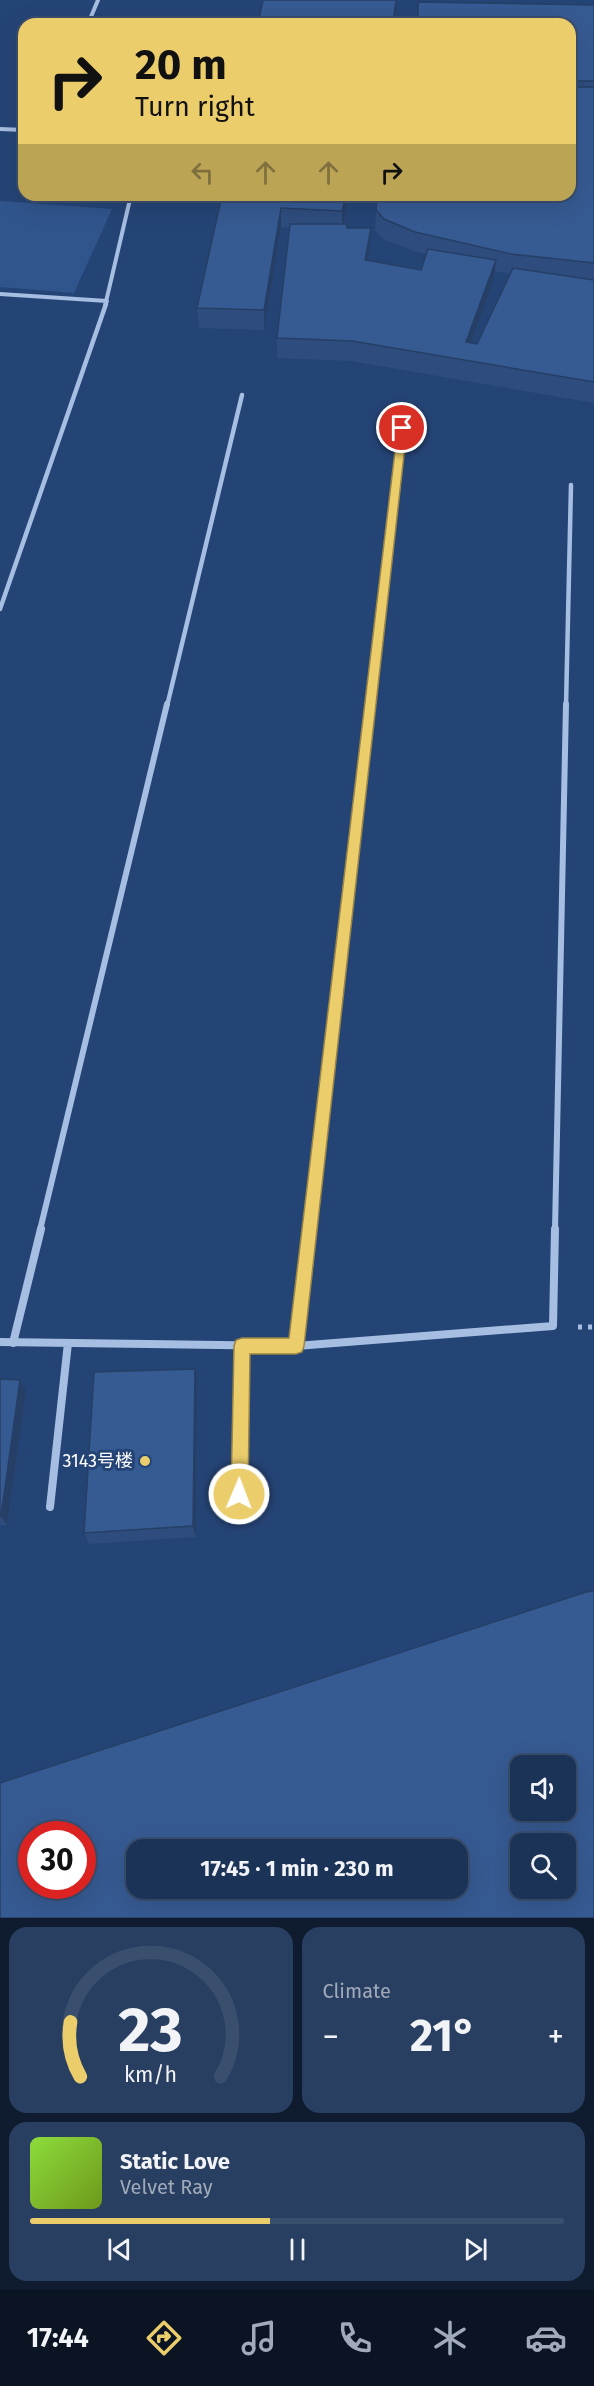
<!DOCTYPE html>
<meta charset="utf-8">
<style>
:root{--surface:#1c3358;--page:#293f61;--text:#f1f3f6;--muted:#a0aaba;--line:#3a4e6e;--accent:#ebcd6b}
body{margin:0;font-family:"Fira Sans","Noto Sans SC",sans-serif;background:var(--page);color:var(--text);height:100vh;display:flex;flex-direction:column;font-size:22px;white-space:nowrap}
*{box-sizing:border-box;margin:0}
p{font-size:20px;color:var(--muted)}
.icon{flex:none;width:33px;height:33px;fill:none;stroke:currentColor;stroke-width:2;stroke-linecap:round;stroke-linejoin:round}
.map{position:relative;height:1918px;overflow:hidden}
.details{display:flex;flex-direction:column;gap:9px;padding:9px;background:#0f1c30;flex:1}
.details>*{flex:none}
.banner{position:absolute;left:18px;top:18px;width:558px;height:183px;border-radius:18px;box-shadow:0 6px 24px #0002,0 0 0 2px var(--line);background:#ebcd6b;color:#111;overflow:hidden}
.buttons{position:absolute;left:510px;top:1755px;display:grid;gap:12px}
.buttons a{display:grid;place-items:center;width:66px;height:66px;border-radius:12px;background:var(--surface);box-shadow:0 6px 24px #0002,0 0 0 2px var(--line);font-size:30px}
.speed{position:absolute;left:18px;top:1821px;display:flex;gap:12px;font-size:30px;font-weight:700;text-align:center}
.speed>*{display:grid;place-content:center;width:78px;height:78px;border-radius:50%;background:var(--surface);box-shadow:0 6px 24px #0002,0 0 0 2px var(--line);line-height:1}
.speed .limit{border:9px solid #d22;background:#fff;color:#111}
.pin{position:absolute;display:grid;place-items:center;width:51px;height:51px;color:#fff;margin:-26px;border:3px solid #fff;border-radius:50%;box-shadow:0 2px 6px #0007}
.me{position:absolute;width:66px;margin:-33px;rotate:1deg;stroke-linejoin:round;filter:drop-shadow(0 0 4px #0008)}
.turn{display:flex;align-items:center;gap:21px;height:126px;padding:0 18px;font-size:27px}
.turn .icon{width:78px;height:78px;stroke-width:2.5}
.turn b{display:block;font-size:42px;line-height:51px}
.lanes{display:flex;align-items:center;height:57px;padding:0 18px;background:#0003;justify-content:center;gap:30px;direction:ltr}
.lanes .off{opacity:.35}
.big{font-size:45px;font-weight:700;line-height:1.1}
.details .widget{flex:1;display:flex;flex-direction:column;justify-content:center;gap:9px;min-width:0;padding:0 21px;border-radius:18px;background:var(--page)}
.details .dial{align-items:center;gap:0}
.dial svg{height:156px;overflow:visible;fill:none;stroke:var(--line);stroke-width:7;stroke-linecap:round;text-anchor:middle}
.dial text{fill:var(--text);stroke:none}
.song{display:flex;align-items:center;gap:18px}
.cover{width:72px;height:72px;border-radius:9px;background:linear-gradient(135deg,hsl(90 70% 55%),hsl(80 70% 35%))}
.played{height:6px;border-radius:3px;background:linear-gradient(90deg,var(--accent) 45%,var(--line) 45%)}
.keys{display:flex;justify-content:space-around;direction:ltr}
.heat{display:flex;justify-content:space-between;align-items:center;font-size:33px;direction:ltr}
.details .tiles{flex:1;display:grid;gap:9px;grid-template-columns:1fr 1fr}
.widget:last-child{grid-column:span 2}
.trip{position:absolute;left:126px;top:1839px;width:342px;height:60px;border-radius:18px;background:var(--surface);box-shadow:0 6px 24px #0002,0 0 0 2px var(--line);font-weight:700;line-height:60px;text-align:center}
.menu{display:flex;height:96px;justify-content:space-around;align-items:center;background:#0b1423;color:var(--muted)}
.menu .icon{width:42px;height:42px}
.menu .on{color:var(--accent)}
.menu b{font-size:27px;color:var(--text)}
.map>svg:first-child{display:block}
.green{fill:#30558d}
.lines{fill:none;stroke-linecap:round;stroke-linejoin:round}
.path{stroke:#a6bee2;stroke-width:5;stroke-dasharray:4 6;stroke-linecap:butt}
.street-far3{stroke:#a6bee2;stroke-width:4}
.street-far2{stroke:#a6bee2;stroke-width:4.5}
.street-far1{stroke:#a6bee2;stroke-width:6}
.street{stroke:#a6bee2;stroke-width:8}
.wall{fill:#2e4d7e;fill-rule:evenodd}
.shaded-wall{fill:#263f66}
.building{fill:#365a92;stroke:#263f66;stroke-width:1.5;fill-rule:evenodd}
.route{fill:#ebcd6b;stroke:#998546;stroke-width:1.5}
.poi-dot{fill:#ebcd6b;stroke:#254476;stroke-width:2}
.labels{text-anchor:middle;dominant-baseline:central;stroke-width:6;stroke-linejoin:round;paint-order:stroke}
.near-poi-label{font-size:18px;fill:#fff;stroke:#254476;text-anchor:end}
</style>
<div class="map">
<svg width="594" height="1918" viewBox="0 0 594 1918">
<rect width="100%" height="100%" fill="#254476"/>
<!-- green -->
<path class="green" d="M 0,201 L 112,209 L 74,293 L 0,287 Z"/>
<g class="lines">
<!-- path -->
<path class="path" d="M 578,1327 L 594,1327"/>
<!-- street-far3 -->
<path class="street-far3" d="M 88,24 L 98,0
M 0,129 L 24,130
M 0,294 L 107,301
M 105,306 L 131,195"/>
<!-- street-far2 -->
<path class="street-far2" d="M 0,609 L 106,304
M 167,706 L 242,395
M 370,706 L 402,428
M 566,706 L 571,485"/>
<!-- street-far1 -->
<path class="street-far1" d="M 40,1230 L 167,704
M 309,1230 L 370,704
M 555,1230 L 566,704"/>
<!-- street -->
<path class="street" d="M 0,1342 L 296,1346 L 553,1326 L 555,1229
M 13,1343 L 41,1229
M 296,1346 L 310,1229
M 239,1494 L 242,1346
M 50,1507 L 68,1343"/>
</g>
<!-- wall -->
<path class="wall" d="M 418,2 L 594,5 L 594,403 L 351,361 L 277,358 L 277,338 L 289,228 L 281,227 L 264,330 L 199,328 L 197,308 L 222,195 L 349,195 L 343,224 L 347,228 L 371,228 L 370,248 L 368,260 L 421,270 L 426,254 L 414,251 L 383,239 L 375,230 L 376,210 L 570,195 L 570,24 L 417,24 ZM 495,271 L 510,274 L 477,344 L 471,343 L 494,279 Z
M 0,1379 L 20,1380 L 26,1391 L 7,1525 L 0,1525 Z
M 197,1382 L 196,1537 L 89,1544 L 84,1533 Z"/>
<!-- shaded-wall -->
<path class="shaded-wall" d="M 396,0 L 394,24 L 393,24 Z
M 346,195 L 349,195 L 342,230 L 342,211 Z
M 281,208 L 281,227 L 264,330 L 264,310 Z
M 371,228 L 370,248 L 364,280 L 365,260 Z
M 496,260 L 494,279 L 464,362 L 466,342 Z
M 195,1369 L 197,1382 L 196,1537 L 193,1526 Z
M 20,1380 L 26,1391 L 7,1525 L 1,1516 Z"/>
<!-- building -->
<path class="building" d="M 263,0 L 396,0 L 393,24 L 258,24 Z
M 418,2 L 594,5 L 594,81 L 570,81 L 570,24 L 418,24 Z
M 570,87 L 594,87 L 594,263 L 511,254 L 415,232 L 384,219 L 376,210 L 377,195 L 570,195 Z
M 222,195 L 346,195 L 342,211 L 281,208 L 264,310 L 197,308 Z
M 290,224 L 347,224 L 347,228 L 371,228 L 365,260 L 421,270 L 428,249 L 496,260 L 466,342 L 477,344 L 513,268 L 594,280 L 594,382 L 352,341 L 277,338 Z
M 195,1369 L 193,1526 L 84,1533 L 94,1372 Z
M 0,1379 L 20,1380 L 1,1516 L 0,1516 Z
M 594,1591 L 594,1918 L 0,1918 L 0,1783 L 586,1592 ZM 520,1766 L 566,1766 L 566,1810 L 520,1810 ZM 32,1834 L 82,1834 L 82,1886 L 32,1886 ZM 520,1844 L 566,1844 L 566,1888 L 520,1888 ZM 136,1850 L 458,1850 L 458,1888 L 136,1888 Z"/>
<!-- route -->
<path class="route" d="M 398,426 L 407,428 L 304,1346 L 302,1352 L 296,1354 L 250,1354 L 248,1494 L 245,1500 L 239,1503 L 233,1500 L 231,1494 L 234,1346 L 236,1340 L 242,1338 L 289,1338 Z"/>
<!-- markers -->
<circle class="poi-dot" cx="145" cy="1461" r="6"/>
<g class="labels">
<!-- near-poi labels -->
<g class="near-poi-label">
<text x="133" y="1461">3143号楼</text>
</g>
</g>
</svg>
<div class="buttons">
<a><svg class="icon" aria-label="sound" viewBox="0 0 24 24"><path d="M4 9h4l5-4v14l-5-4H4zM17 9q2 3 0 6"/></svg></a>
<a><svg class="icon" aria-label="search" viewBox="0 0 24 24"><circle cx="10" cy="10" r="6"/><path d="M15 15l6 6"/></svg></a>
</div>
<div class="speed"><div class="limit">30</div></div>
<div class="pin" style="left:402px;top:428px;background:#d93025"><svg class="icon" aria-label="arrive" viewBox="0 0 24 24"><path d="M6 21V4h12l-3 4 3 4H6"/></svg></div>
<svg class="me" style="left:239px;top:1494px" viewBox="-20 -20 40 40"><circle r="17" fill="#ebcd6b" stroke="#fff" stroke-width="3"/><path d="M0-11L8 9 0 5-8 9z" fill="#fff"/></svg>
<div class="trip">17:45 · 1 min · 230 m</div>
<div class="banner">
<div class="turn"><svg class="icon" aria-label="right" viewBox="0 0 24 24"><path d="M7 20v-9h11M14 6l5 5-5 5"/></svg><div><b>20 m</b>Turn right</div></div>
<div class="lanes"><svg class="icon off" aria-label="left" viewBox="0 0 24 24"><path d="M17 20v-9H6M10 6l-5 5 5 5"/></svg><svg class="icon off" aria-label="ahead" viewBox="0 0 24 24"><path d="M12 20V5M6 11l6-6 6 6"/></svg><svg class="icon off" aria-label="ahead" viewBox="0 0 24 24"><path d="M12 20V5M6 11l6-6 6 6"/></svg><svg class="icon" aria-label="right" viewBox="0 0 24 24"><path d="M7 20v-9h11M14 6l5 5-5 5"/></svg></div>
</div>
</div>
<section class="details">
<div class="tiles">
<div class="widget dial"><svg viewBox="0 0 100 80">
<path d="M14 69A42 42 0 1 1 86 69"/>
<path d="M14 69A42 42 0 0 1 9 41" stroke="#ebcd6b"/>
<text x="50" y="56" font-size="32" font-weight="700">23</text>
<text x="50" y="72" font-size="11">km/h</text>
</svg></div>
<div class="widget"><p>Climate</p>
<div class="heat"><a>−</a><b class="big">21°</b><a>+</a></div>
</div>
<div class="widget">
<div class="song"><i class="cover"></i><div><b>Static Love</b><p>Velvet Ray</p></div></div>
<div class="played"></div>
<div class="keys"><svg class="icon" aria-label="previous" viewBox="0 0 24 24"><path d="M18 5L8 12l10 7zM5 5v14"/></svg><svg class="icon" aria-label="pause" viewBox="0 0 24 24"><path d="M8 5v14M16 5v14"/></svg><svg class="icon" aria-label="next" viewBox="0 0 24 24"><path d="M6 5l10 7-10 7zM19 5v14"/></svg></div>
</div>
</div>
</section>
<nav class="menu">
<b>17:44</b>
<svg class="icon on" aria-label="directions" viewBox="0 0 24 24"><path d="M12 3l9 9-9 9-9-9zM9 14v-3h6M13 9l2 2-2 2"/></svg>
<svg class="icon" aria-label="music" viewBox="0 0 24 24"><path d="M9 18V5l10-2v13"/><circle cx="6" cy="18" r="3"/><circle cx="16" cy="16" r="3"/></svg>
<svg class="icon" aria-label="phone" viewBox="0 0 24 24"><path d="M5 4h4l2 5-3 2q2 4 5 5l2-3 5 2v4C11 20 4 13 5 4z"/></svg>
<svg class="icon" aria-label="climate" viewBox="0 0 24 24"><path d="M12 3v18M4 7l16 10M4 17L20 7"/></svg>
<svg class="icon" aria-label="car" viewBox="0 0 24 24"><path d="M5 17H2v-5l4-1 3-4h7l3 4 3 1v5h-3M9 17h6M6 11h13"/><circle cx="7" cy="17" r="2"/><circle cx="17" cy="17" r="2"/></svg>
</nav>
